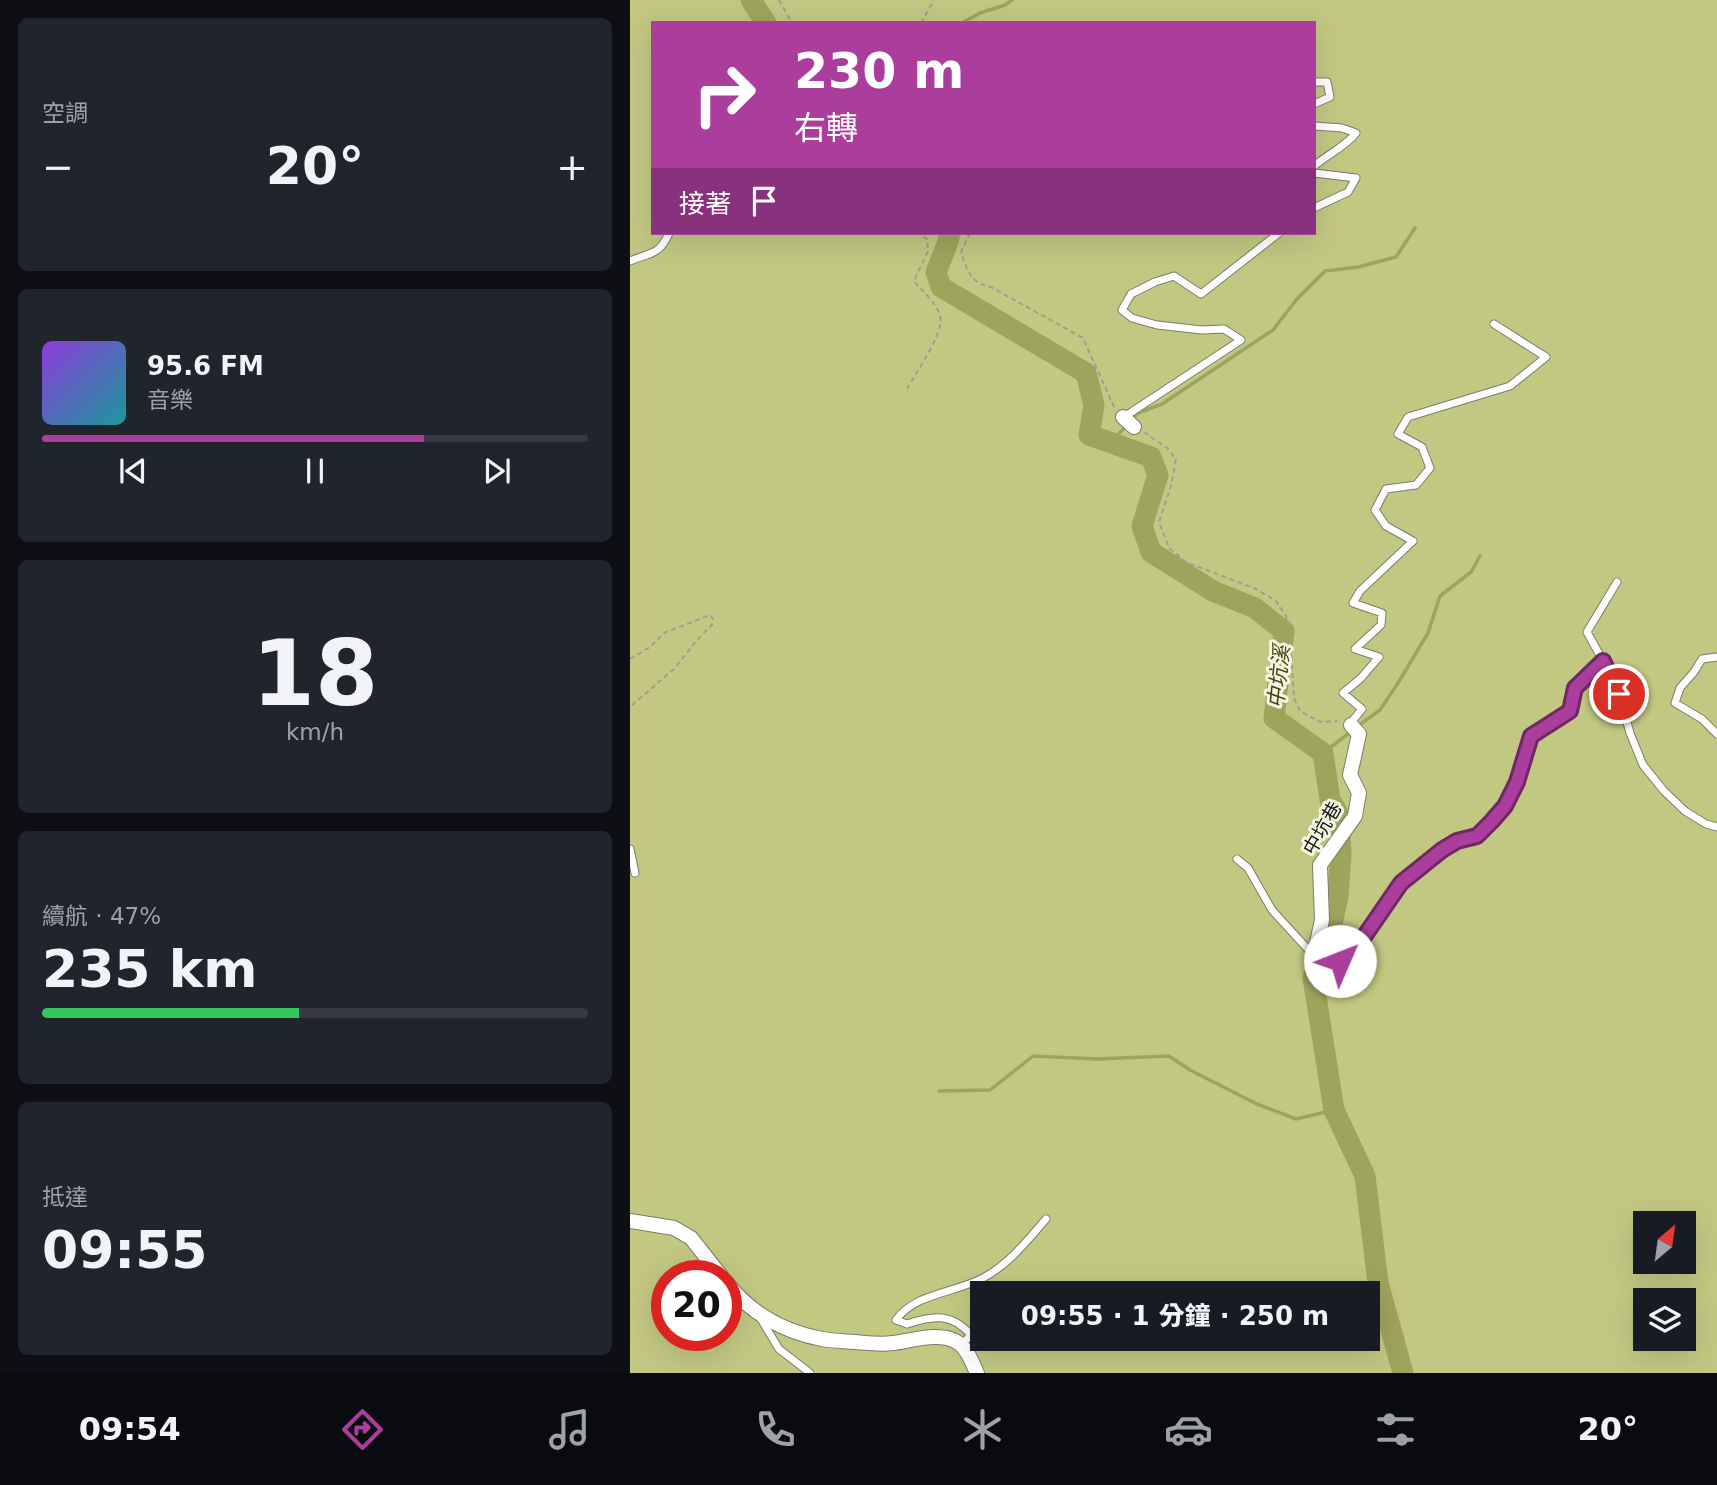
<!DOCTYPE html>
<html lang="zh-TW">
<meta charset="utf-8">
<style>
:root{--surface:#171b24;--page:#20242c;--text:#f1f3f6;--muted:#9ea1a6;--line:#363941;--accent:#ab3e9d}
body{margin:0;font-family:"DejaVu Sans","Noto Sans TC",sans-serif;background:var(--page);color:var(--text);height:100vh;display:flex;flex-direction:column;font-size:26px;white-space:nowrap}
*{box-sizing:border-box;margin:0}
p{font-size:23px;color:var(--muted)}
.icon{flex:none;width:38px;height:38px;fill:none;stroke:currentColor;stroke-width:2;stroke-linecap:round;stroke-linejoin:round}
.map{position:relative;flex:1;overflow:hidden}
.details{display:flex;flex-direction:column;gap:18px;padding:18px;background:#0d0f14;width:630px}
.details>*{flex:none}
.hud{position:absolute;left:21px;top:21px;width:665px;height:214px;border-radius:0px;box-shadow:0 7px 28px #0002;background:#ab3e9d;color:#fff;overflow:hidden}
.needle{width:46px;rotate:29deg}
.buttons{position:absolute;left:1003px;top:1211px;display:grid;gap:14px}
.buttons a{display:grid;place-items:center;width:63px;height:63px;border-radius:0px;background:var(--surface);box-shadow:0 7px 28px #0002;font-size:35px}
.speed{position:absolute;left:21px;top:1260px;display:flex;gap:14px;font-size:35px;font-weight:700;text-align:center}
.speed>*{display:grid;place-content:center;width:91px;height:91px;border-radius:50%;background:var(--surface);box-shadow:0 7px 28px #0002;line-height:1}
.speed .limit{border:10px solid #d22;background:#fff;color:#111}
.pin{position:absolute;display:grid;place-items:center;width:60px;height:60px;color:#fff;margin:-30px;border:4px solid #fff;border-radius:50%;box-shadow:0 2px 7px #0007}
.me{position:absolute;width:77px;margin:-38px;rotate:46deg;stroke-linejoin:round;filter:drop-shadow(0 0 5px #0008)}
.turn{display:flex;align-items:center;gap:24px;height:147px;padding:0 28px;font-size:32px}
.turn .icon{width:91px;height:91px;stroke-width:2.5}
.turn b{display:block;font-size:49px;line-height:60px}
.then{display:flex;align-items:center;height:66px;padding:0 28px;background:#0003;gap:14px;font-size:26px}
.big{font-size:52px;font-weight:800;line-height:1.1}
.details .widget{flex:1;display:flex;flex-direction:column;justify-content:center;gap:10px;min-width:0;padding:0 24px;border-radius:10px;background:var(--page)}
.details .dial{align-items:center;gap:0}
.dial b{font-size:91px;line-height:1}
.song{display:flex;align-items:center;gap:21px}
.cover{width:84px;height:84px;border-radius:10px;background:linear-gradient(135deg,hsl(270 70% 55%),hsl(180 70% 35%))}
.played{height:7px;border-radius:4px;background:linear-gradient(90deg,var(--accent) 70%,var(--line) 70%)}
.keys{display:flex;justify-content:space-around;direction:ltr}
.heat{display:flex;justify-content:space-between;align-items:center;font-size:38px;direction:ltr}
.charge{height:10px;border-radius:5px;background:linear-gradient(90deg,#34c759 47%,var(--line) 0)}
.trip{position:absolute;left:340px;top:1281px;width:410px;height:70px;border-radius:0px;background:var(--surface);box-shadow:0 7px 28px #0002;font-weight:800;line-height:70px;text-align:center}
.menu{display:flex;height:112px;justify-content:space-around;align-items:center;background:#090b0e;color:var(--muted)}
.menu .icon{width:49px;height:49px}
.menu .selected{color:var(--accent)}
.menu b{font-size:32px;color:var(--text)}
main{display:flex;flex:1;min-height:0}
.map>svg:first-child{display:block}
.green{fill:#c2c882;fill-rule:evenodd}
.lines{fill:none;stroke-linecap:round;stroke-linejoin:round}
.stream{stroke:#9ea45c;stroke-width:3.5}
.river{stroke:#9ea45c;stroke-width:21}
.service-casing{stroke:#7a7d6b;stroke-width:9}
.minor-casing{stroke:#7a7d6b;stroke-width:16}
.path{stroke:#9d9f90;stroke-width:2;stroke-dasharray:5 3.5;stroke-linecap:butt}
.service{stroke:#fff;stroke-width:7}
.minor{stroke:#fff;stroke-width:14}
.route-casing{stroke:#6f2866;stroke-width:18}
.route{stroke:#ab3e9d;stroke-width:12}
.labels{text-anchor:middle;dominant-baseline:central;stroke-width:6;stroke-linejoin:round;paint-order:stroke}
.street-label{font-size:19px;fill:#15150f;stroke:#f4f6e2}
.water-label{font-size:21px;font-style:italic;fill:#3f4208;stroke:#f4f6e2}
</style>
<main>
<section class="details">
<div class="widget"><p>空調</p>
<div class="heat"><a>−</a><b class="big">20°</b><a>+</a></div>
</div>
<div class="widget">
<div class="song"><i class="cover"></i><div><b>95.6 FM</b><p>音樂</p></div></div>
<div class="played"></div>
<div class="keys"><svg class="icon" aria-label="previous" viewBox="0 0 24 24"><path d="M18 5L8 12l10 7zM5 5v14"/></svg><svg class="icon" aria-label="pause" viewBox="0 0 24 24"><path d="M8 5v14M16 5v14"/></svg><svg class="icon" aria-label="next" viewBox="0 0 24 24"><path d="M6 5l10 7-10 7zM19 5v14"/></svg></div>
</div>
<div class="widget dial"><b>18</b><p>km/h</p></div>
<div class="widget"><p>續航 · 47%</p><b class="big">235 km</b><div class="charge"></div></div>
<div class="widget"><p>抵達</p><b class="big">09:55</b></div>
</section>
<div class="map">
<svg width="1087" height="1373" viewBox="0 0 1087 1373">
<rect width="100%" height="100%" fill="#e6e9d5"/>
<!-- green -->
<path class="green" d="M 0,0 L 1087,0 L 1087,1373 L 0,1373 ZM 23,23 L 684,23 L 684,233 L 23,233 ZM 1015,1223 L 1054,1223 L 1054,1262 L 1015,1262 ZM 37,1276 L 96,1276 L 96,1335 L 37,1335 ZM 352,1293 L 737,1293 L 737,1339 L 352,1339 ZM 1015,1300 L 1054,1300 L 1054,1339 L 1015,1339 Z"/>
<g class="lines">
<!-- stream -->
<path class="stream" d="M 332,23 L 350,13 L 375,5 L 382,0
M 501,420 L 508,413 L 532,404 L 643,330 L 667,299 L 695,271 L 728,267 L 766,257 L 785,228
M 480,443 L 496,426
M 728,726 L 750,710 L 768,683 L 798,633 L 810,596 L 841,572 L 850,556
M 693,753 L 722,731
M 309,1091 L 360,1090 L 403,1056 L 467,1059 L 539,1056 L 560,1070 L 627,1104 L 666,1119 L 704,1110"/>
<!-- river -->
<path class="river" d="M 121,0 L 136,23
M 320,233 L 318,242 L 306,272 L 311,287 L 456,373 L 464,405 L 459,435 L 521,457 L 528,475 L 512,526 L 521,552 L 583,591 L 625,608 L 654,631 L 644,718 L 693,753 L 700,800 L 709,815 L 711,855 L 708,896 L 699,939 L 683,978 L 704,1110 L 735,1176 L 748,1283 L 773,1373"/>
<defs>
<path id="service" d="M 684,82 L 697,82 L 700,97 L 684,104
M 684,126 L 712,128 L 726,133 C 715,147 698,154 684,166
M 684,173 L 726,178 L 718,192 L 684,208
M 0,261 C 21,252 29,256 39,233
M 494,417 L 611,340 L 594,329 L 572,330 L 527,325 L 502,318 L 492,310 L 501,294 L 525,282 L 544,276 L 571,294 L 649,233
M 1087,657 L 1072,659 L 1064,672 L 1050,688 L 1045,703 L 1072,719 L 1087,734
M 973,661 L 957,632 L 987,582
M 720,724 L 732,709 L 713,693 L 731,678 L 749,657 L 725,649 L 751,625 L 752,613 L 723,603 L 730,591 L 783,541 L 756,526 L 745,510 L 756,489 L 786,485 L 800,468 L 792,447 L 768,434 L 778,417 L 880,386 L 916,357 L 864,324
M 0,849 L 5,873
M 607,859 L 618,868 L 642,910 L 684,956 L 710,961 L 729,945 L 771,883 L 812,850 L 827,841 L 847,836 L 862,821 L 875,805 L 887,782 L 901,736 L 939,711 L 945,688 L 973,661 L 989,694 L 1000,733 L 1013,765 L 1034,791 L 1055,811 L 1076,824 L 1087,827
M 131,1319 L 149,1349 L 180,1373
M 331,1345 L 341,1335 C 322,1313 303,1315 277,1324 L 266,1320 C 285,1293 325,1293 353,1278 C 379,1264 397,1241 416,1219"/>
<path id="minor" d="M 493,417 L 504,427
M 684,956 L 692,920 L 690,865 L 725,816 L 729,793 L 720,775 L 729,734 L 721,725
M 0,1221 L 44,1228 L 61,1238 L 91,1276
M 96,1282 C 120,1313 154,1332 192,1339 C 203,1341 214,1341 225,1342 C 237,1343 250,1345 263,1343 C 281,1341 310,1331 327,1342 C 337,1348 342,1362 347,1373"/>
</defs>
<!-- service casing -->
<use href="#service" class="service-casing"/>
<!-- minor casing -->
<use href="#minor" class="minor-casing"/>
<!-- path -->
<path class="path" d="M 149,0 L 162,23
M 291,23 L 304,0
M 340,233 L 331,252 C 337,270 341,284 361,287 L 453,338 L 485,409
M 277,389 C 285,374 316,330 310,316 C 306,302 293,292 284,281 L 298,251 L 297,239 L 289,233
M 514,432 L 537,448 L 546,459 L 541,486 L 529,522 L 539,548 L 556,562 L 626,589 L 646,601 L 656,616 L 660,632 L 664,698 L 670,711 L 690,722 L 707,721
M 0,659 L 20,647 L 34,633 L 80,615 L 83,619 L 82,625 L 67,640 L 45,668 L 0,707"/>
<!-- service -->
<use href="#service" class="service"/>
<!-- minor -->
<use href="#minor" class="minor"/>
</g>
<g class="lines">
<defs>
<path id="route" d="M 710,961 L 729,944 L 771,883 L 812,850 L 827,841 L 847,836 L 862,821 L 875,806 L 887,782 L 901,736 L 940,711 L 945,688 L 973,661 L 989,694"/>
</defs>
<!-- route casing -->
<use href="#route" class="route-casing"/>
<!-- route -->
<use href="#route" class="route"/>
</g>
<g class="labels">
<!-- street labels -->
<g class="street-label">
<text transform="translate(692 828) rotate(-60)">中坑巷</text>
</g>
<!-- water labels -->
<g class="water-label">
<text transform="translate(649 677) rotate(-84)">中坑溪</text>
</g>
</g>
</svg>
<div class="buttons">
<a><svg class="needle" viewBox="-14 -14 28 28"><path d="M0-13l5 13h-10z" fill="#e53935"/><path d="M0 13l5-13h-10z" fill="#9ea1a6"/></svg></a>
<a><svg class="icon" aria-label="layers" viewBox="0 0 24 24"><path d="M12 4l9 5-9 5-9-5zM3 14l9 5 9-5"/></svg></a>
</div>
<div class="speed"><div class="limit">20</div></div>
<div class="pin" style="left:989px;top:694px;background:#d93025"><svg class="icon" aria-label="arrive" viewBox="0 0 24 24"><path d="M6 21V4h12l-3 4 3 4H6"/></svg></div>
<svg class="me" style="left:710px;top:961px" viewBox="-20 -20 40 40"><circle r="19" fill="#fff"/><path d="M0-13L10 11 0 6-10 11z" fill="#ab3e9d"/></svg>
<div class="trip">09:55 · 1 分鐘 · 250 m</div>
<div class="hud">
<div class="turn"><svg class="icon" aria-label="right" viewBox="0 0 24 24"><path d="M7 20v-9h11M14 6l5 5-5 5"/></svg><div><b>230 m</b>右轉</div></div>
<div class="then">接著<svg class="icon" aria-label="arrive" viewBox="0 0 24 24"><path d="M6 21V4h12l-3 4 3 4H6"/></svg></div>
</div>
</div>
</main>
<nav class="menu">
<b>09:54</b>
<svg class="icon selected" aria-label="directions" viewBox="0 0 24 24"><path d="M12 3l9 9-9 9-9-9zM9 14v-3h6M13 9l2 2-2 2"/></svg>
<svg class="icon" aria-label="music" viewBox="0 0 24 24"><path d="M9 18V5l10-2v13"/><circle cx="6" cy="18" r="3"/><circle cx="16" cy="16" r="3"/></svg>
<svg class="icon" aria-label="phone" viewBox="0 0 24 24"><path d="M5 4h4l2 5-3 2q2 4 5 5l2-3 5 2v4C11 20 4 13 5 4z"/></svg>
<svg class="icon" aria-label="climate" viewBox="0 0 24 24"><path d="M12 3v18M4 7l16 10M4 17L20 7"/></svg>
<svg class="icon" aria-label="car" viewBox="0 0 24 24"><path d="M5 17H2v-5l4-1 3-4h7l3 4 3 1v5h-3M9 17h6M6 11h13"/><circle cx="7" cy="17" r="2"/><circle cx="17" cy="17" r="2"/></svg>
<svg class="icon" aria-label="filters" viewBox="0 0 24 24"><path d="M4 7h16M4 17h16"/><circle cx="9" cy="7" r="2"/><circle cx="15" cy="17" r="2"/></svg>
<b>20°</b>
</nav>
